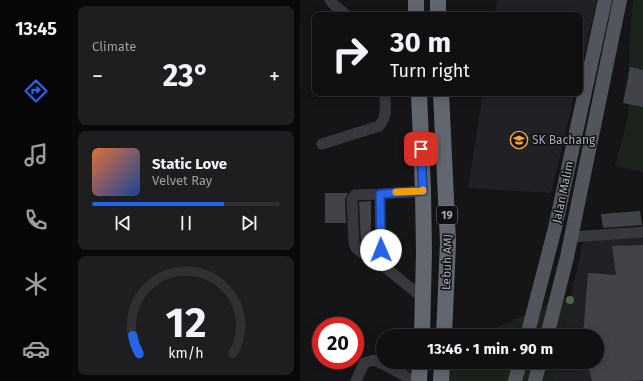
<!DOCTYPE html>
<meta charset="utf-8">
<style>
:root{--surface:#101012;--page:#1e1e20;--text:#f1f3f6;--muted:#9c9d9f;--line:#303032;--accent:#2563eb}
body{margin:0;font-family:"Fira Sans",sans-serif;background:var(--page);color:var(--text);height:100vh;display:flex;flex-direction:column;font-size:15px;white-space:nowrap}
*{box-sizing:border-box;margin:0}
p{font-size:13px;color:var(--muted)}
.icon{flex:none;width:22px;height:22px;fill:none;stroke:currentColor;stroke-width:2;stroke-linecap:round;stroke-linejoin:round}
.map{position:relative;flex:1;overflow:hidden}
.panel{display:flex;flex-direction:column;gap:6px;padding:6px;background:#09090a;width:228px}
.panel>*{flex:none}
.hud{position:absolute;left:12px;top:12px;width:271px;height:84px;border-radius:8px;box-shadow:0 2px 10px #0003,0 0 0 1px var(--line);background:#101012;color:var(--text);overflow:hidden}
.speed{position:absolute;left:12px;top:317px;display:flex;gap:8px;font-size:20px;font-weight:700;text-align:center}
.speed>*{display:grid;place-content:center;width:52px;height:52px;border-radius:50%;background:var(--surface);box-shadow:0 2px 10px #0003,0 0 0 1px var(--line);line-height:1}
.speed .limit{border:6px solid #d22;background:#fff;color:#111}
.pin{position:absolute;display:grid;place-items:center;width:34px;height:34px;color:#fff;margin:-17px;border-radius:8px;box-shadow:0 2px 6px #0006}
.me{position:absolute;width:44px;margin:-22px;rotate:359deg;stroke-linejoin:round;filter:drop-shadow(0 0 3px #0008)}
.turn{display:flex;align-items:center;gap:14px;height:84px;padding:0 12px;font-size:18px}
.turn .icon{width:52px;height:52px;stroke-width:2.5}
.turn b{display:block;font-size:28px;line-height:34px}
.big{font-size:30px;font-weight:700;line-height:1.1}
.panel .card{flex:1;display:flex;flex-direction:column;justify-content:center;gap:6px;min-width:0;padding:0 14px;border-radius:8px;background:var(--page)}
.panel .dial{align-items:center;gap:0}
.dial svg{height:104px;overflow:visible;fill:none;stroke:var(--line);stroke-width:7;stroke-linecap:round;text-anchor:middle}
.dial text{fill:var(--text);stroke:none}
.song{display:flex;align-items:center;gap:12px}
.cover{width:48px;height:48px;border-radius:6px;background:linear-gradient(135deg,hsl(20 70% 55%),hsl(220 70% 35%))}
.played{height:4px;border-radius:2px;background:linear-gradient(90deg,var(--accent) 70%,var(--line) 70%)}
.keys{display:flex;justify-content:space-around;direction:ltr}
.heat{display:flex;justify-content:space-between;align-items:center;font-size:22px;direction:ltr}
.trip{position:absolute;left:76px;top:329px;width:228px;height:40px;border-radius:20px;background:var(--surface);box-shadow:0 2px 10px #0003,0 0 0 1px var(--line);font-weight:700;line-height:40px;text-align:center}
main{display:flex;flex:1;min-height:0}
.tabs{display:flex;flex-direction:column;width:72px;justify-content:space-around;align-items:center;background:#060607;color:var(--muted)}
.tabs .icon{width:28px;height:28px}
.tabs .selected{color:var(--accent)}
.tabs b{font-size:18px;color:var(--text)}
.map>svg:first-child{display:block}
.built{fill:#212125}
.green{fill:#1b231c}
.building{fill:#414348}
.lines{fill:none;stroke-linecap:round;stroke-linejoin:round}
.minor{stroke:#36383d;stroke-width:11}
.major{stroke:#52555c;stroke-width:14}
.highway{stroke:#62666e;stroke-width:16}
.tree{fill:#4e644f}
.route-casing{stroke:#184099;stroke-width:10}
.route{stroke:#2563eb;stroke-width:7}
.slow{stroke:#f59e0b;stroke-width:7}
.labels{text-anchor:middle;dominant-baseline:central;stroke-width:3;stroke-linejoin:round;paint-order:stroke}
.shield{fill:#101012;stroke:#797e86;stroke-width:1}
.shield-label{font-size:11px;font-weight:bold;fill:#a6adb8}
.poi-label{font-size:12px;fill:#a6adb8;stroke:#101012;text-anchor:start}
.street-label{font-size:12px;fill:#a6adb8;stroke:#101012}
</style>
<main>
<nav class="tabs">
<b>13:45</b>
<svg class="icon selected" aria-label="directions" viewBox="0 0 24 24"><path d="M12 3l9 9-9 9-9-9zM9 14v-3h6M13 9l2 2-2 2"/></svg>
<svg class="icon" aria-label="music" viewBox="0 0 24 24"><path d="M9 18V5l10-2v13"/><circle cx="6" cy="18" r="3"/><circle cx="16" cy="16" r="3"/></svg>
<svg class="icon" aria-label="phone" viewBox="0 0 24 24"><path d="M5 4h4l2 5-3 2q2 4 5 5l2-3 5 2v4C11 20 4 13 5 4z"/></svg>
<svg class="icon" aria-label="climate" viewBox="0 0 24 24"><path d="M12 3v18M4 7l16 10M4 17L20 7"/></svg>
<svg class="icon" aria-label="car" viewBox="0 0 24 24"><path d="M5 17H2v-5l4-1 3-4h7l3 4 3 1v5h-3M9 17h6M6 11h13"/><circle cx="7" cy="17" r="2"/><circle cx="17" cy="17" r="2"/></svg>
</nav>
<section class="panel">
<div class="card"><p>Climate</p>
<div class="heat"><a>−</a><b class="big">23°</b><a>+</a></div>
</div>
<div class="card">
<div class="song"><i class="cover"></i><div><b>Static Love</b><p>Velvet Ray</p></div></div>
<div class="played"></div>
<div class="keys"><svg class="icon" aria-label="previous" viewBox="0 0 24 24"><path d="M18 5L8 12l10 7zM5 5v14"/></svg><svg class="icon" aria-label="pause" viewBox="0 0 24 24"><path d="M8 5v14M16 5v14"/></svg><svg class="icon" aria-label="next" viewBox="0 0 24 24"><path d="M6 5l10 7-10 7zM19 5v14"/></svg></div>
</div>
<div class="card dial"><svg viewBox="0 0 100 80">
<path d="M14 69A42 42 0 1 1 86 69"/>
<path d="M14 69A42 42 0 0 1 9 55" stroke="#2563eb"/>
<text x="50" y="56" font-size="32" font-weight="700">12</text>
<text x="50" y="72" font-size="11">km/h</text>
</svg></div>
</section>
<div class="map">
<svg width="343" height="381" viewBox="0 0 343 381">
<rect width="100%" height="100%" fill="#151518"/>
<!-- built -->
<path class="built" d="M 197,0 L 297,0 L 280,72 L 280,15 L 195,15 Z
M 183,93 L 275,93 L 251,193 L 168,188 Z
M 343,230 L 343,381 L 253,381 L 257,362 L 297,362 L 297,336 L 262,336 L 285,234 Z"/>
<!-- green -->
<path class="green" d="M 333,0 L 343,0 L 343,172 L 315,166 L 328,118 L 329,51 Z
M 272,294 L 262,336 L 178,336 Z
M 149,362 L 257,362 L 253,381 L 147,381 Z"/>
<!-- building -->
<path class="building" d="M 330,67 L 343,70 L 343,107 L 323,103 Z
M 25,193 L 48,193 L 45,199 L 46,223 L 25,223 Z
M 71,201 L 71,243 L 61,243 L 59,202 Z
M 340,211 L 342,225 L 303,228 L 301,214 Z
M 343,245 L 343,380 L 328,381 L 292,381 L 287,362 L 297,362 L 297,336 L 283,336 L 288,273 L 316,275 L 312,246 Z"/>
<g class="lines">
<!-- minor -->
<path class="minor" d="M 30,0 L 34,5 L 46,15
M 22,144 L 79,126 C 88,116 85,105 85,93
M 123,191 L 80,194 L 81,264 L 123,298
M 80,194 L 55,195 L 52,199 L 54,243 L 56,248 L 61,252 L 81,264
M 271,237 L 343,232
M 56,381 L 64,363 L 74,360 L 85,365 L 114,381"/>
<!-- major -->
<path class="major" d="M 227,336 L 255,228 L 305,0
M 247,336 L 267,257 L 320,0
M 215,381 L 220,362
M 235,381 L 240,362"/>
<!-- highway -->
<path class="highway" d="M 116,0 L 116,15
M 138,0 L 138,15
M 119,93 L 123,191 L 124,252 L 122,336
M 141,93 L 148,242 L 144,336
M 119,381 L 120,362
M 141,381 L 142,362"/>
</g>
<!-- trees -->
<circle class="tree" cx="270" cy="300" r="4"/>
<g class="lines">
<defs>
<path id="route" d="M 81,250 L 80,194 L 123,191 L 121,149"/>
</defs>
<!-- route casing -->
<use href="#route" class="route-casing"/>
<!-- route -->
<use href="#route" class="route"/>
<!-- slow -->
<path class="slow" d="M 96,192 L 123,191 L 123,190"/>
</g>
<!-- icons -->
<defs>
<symbol id="school-ring" viewBox="-11 -11 22 22"><circle r="9.5" fill="#101012" stroke="#fea827" stroke-width="1.5"/><path d="M0-5L7-2L0 1L-7-2ZM-4 1L0 2.5L4 1V4Q0 6-4 4Z" fill="#fea827"/></symbol>
</defs>
<g fill-rule="evenodd">
<use href="#school-ring" x="209" y="130" width="20" height="20"/>
</g>
<g class="labels">
<!-- shield labels -->
<rect class="shield" x="137" y="206" width="20" height="18" rx="3"/>
<g class="shield-label">
<text x="147" y="215">19</text>
</g>
<!-- poi labels -->
<g class="poi-label">
<text x="232" y="140">SK Bachang</text>
</g>
<!-- street labels -->
<g class="street-label">
<text transform="translate(263 192) rotate(-78)">Jalan Malim</text>
<text transform="translate(147 262) rotate(-88)">Lebuh AMJ</text>
</g>
</g>
</svg>
<div class="speed"><div class="limit">20</div></div>
<div class="pin" style="left:121px;top:149px;background:#d93025"><svg class="icon" aria-label="arrive" viewBox="0 0 24 24"><path d="M6 21V4h12l-3 4 3 4H6"/></svg></div>
<svg class="me" style="left:81px;top:250px" viewBox="-20 -20 40 40"><circle r="19" fill="#fff"/><path d="M0-13L10 11 0 6-10 11z" fill="#2563eb"/></svg>
<div class="trip">13:46 · 1 min · 90 m</div>
<div class="hud">
<div class="turn"><svg class="icon" aria-label="right" viewBox="0 0 24 24"><path d="M7 20v-9h11M14 6l5 5-5 5"/></svg><div><b>30 m</b>Turn right</div></div>
</div>
</div>
</main>
